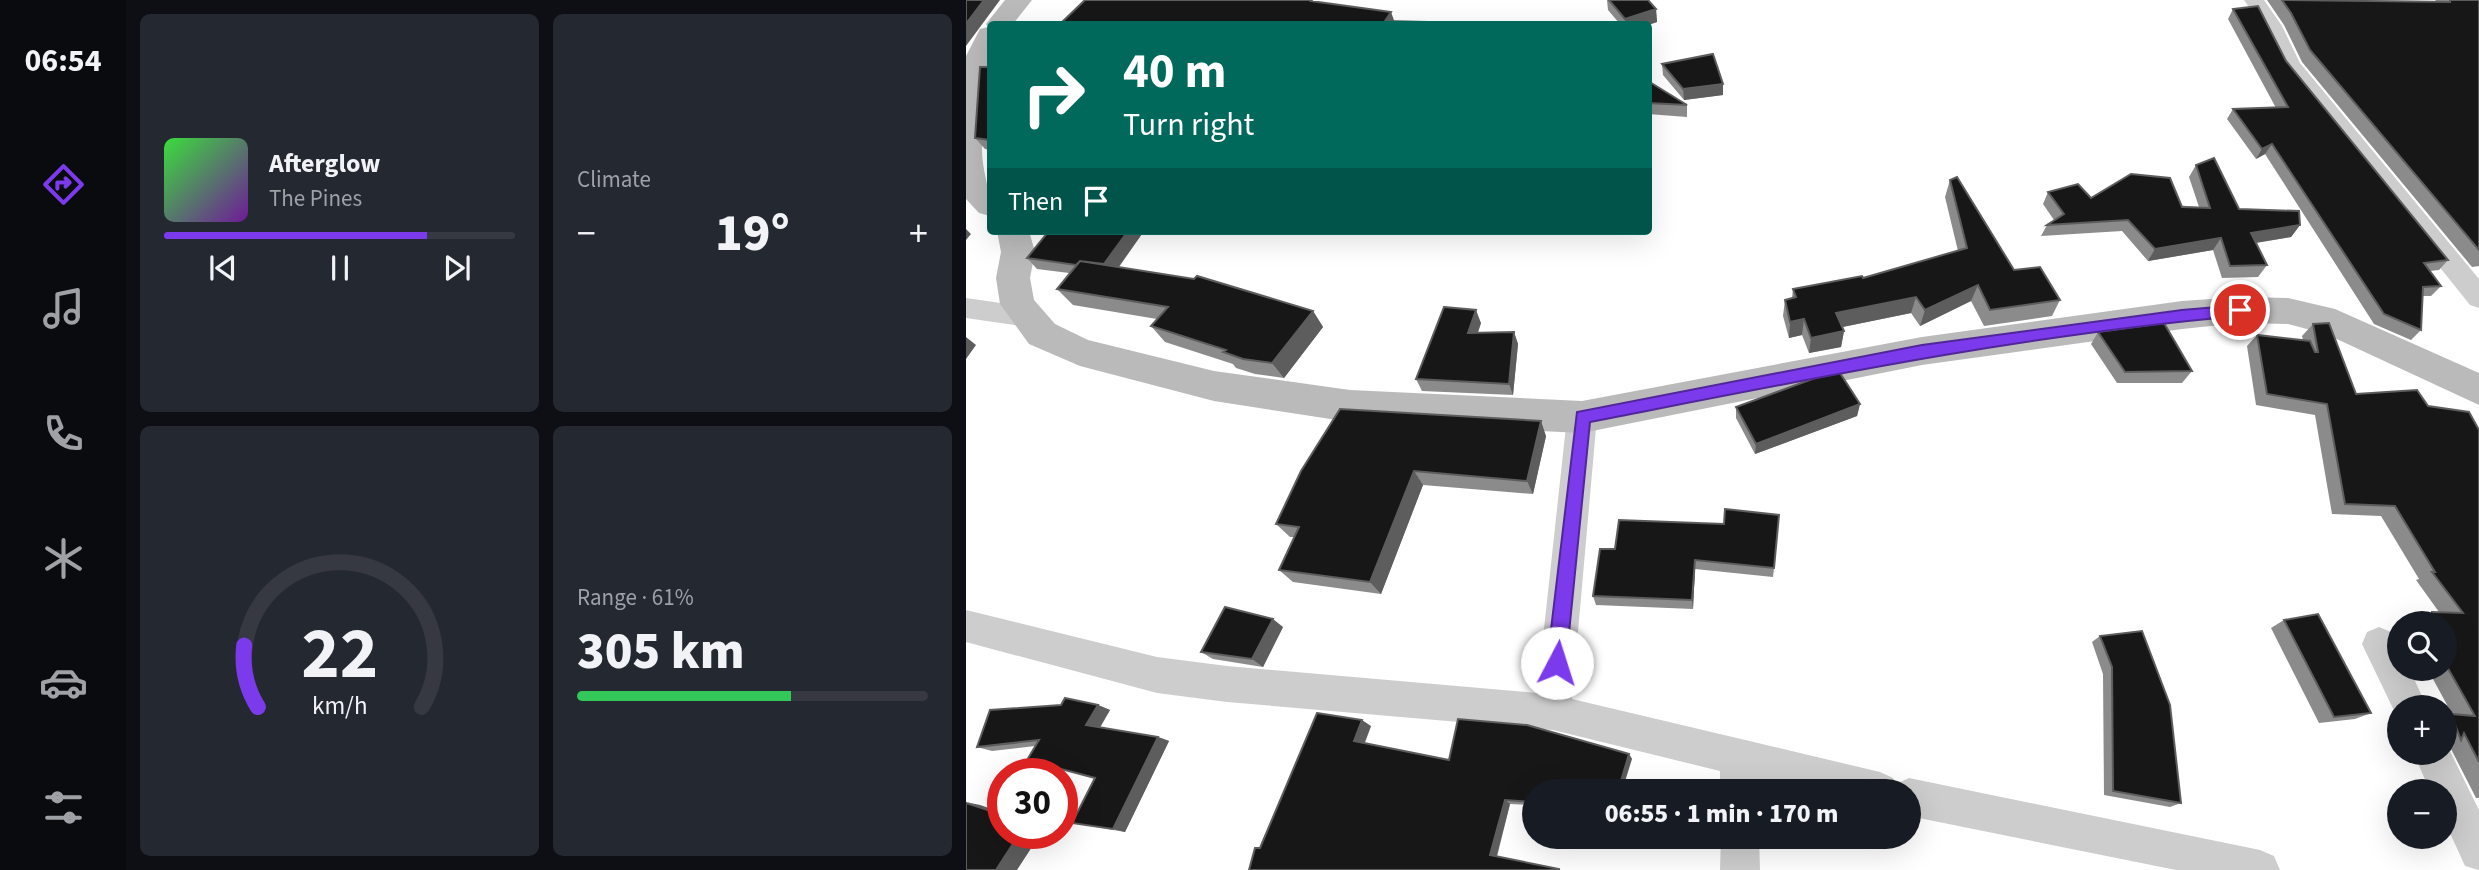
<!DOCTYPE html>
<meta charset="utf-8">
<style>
:root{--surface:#171b24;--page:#242831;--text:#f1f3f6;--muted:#9ea1a6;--line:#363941;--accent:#7c3aed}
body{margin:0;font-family:"Source Sans 3",sans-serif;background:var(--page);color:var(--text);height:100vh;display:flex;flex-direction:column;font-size:26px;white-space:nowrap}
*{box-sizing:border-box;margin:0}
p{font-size:23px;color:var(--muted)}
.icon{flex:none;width:38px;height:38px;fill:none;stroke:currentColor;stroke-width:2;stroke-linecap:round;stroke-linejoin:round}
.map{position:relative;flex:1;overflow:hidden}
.side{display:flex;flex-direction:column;gap:14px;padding:14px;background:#0d0f14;width:840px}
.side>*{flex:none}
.top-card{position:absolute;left:21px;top:21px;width:665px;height:214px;border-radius:7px;box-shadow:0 7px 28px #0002;background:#00695c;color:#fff;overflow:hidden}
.controls{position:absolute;left:1421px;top:611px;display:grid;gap:14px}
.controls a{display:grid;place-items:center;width:70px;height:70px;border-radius:50%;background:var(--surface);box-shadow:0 7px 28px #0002;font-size:35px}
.speed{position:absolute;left:21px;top:758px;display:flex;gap:14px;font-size:35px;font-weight:700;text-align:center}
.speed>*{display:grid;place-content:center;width:91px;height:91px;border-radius:50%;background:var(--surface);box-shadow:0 7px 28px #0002;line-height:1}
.speed .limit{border:10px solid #d22;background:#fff;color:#111}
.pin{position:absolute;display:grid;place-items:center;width:60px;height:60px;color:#fff;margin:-30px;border:4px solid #fff;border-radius:50%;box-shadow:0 2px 7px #0007}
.me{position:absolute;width:77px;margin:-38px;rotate:5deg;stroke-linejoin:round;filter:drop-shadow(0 0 5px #0008)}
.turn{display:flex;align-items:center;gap:24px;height:147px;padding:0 21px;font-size:32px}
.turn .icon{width:91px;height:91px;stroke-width:2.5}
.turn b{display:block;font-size:49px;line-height:60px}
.then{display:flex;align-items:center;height:66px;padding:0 21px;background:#0003;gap:14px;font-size:26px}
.big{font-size:52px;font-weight:800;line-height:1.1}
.side .widget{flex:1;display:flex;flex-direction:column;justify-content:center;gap:10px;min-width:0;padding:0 24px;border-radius:10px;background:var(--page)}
.side .dial{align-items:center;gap:0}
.dial svg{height:182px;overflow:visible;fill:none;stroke:var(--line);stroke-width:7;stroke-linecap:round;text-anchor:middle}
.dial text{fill:var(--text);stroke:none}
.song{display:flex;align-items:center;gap:21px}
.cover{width:84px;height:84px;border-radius:10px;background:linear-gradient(135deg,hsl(120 70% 55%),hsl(280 70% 35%))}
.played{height:7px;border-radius:4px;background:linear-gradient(90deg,var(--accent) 75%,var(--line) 75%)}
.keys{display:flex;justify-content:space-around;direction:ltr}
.heat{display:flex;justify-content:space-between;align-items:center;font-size:38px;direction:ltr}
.charge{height:10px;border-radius:5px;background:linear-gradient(90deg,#34c759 61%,var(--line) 0)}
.side .tiles{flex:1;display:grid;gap:14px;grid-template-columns:repeat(2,1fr)}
.trip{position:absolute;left:556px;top:779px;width:399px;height:70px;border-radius:35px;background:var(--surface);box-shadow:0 7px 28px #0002;font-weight:800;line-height:70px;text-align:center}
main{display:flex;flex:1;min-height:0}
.tab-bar{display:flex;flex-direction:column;width:126px;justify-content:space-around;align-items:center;background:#090b0e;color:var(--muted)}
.tab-bar .icon{width:49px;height:49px}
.tab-bar .current{color:var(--accent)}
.tab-bar b{font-size:32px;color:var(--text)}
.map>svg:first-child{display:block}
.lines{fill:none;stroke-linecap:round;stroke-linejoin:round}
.street{fill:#cdcdcd;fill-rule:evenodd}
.secondary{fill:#bababa;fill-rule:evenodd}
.wall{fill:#8b8b8b}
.shaded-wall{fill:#5d5d5d}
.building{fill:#171717;stroke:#5d5d5d;stroke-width:2}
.route{fill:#7c3aed;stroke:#51269a;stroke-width:2}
</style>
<main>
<nav class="tab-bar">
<b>06:54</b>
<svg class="icon current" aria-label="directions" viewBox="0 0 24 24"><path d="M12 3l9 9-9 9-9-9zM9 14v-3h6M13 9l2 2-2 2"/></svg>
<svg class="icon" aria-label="music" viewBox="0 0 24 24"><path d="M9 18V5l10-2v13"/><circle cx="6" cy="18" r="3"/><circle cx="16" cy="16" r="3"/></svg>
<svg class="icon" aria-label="phone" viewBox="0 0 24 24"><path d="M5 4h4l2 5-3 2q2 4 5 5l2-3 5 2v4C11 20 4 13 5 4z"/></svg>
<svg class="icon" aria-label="climate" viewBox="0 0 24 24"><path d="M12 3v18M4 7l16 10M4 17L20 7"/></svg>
<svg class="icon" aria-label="car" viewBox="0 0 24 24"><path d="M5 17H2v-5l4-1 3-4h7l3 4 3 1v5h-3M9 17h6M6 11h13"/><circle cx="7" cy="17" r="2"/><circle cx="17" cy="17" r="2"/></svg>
<svg class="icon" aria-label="filters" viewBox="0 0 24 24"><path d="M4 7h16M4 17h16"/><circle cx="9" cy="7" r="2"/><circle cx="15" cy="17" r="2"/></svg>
</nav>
<section class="side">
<div class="tiles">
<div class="widget">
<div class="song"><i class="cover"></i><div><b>Afterglow</b><p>The Pines</p></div></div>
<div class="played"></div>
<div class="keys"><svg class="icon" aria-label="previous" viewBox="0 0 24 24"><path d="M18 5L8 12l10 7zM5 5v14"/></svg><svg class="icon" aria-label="pause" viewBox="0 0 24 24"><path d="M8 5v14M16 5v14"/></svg><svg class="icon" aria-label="next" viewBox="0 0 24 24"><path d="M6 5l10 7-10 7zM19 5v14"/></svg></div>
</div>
<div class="widget"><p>Climate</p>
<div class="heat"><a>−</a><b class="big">19°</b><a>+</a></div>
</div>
<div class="widget dial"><svg viewBox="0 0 100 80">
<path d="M14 69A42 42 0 1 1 86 69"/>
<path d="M14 69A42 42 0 0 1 8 42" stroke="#7c3aed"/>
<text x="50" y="56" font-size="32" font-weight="700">22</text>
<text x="50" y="72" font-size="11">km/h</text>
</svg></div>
<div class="widget"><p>Range · 61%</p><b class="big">305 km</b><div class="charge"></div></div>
</div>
</section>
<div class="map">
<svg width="1513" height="870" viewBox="0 0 1513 870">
<rect width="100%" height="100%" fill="#fff"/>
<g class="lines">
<!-- street -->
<path class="street" d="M 1278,0 L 1298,0 L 1316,26 L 1334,63 L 1513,279 L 1513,308 L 1504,305 L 1316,70 L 1296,26 Z
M 0,298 L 62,307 L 72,310 L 76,317 L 72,324 L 62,327 L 0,318 Z
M 616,405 L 626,408 L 631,417 L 606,699 L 914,772 L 927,778 L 930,784 L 943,778 L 1294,850 L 1308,856 L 1314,870 L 1210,870 L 943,816 L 943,791 L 837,791 L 791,780 L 792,791 L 754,791 L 754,771 L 587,730 L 261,702 L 191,693 L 0,642 L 0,610 L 191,657 L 261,666 L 571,693 L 601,417 L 606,408 Z
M 1413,627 L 1425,632 L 1433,649 L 1433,668 L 1443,668 L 1461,707 L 1433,707 L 1433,721 L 1396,644 L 1401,632 Z
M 1479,741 L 1513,810 L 1513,870 L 1499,866 L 1479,822 L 1479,791 L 1464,791 L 1447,752 L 1479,752 Z
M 755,836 L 793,836 L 794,870 L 754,870 Z"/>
<!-- secondary -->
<path class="secondary" d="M 39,0 L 66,0 L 47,24 L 24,24 C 24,66 16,107 16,149 C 16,174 26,192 24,216 L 13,213 L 0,199 L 0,56 L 14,29 L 22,27 L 20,24 Z
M 31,231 L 63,231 L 69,252 L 64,278 L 68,300 L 89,324 L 122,340 L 248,371 L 384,390 L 616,401 L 956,337 L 1216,301 L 1274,297 L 1322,298 L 1369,309 L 1513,373 L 1513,405 L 1360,334 L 1322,324 L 1274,323 L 1216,329 L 956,365 L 616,433 L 384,422 L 248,401 L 114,366 L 63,344 L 34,304 L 30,278 L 35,252 Z"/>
</g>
<!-- wall -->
<path class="wall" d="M 641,0 L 682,0 L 690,9 L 691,22 L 682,25 L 654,24 L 642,10 Z
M 1301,0 L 1470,1 L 1469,0 L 1513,0 L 1513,266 L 1506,267 L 1336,62 L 1318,25 Z
M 1267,9 L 1320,61 L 1482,260 L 1473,270 L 1464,271 L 1475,286 L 1465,296 L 1457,296 L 1455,330 L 1445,340 L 1408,324 L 1299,154 L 1290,159 L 1261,119 L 1267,109 L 1310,108 L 1262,19 Z
M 696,64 L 757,95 L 718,100 L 697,75 Z
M 24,67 L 24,150 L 19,149 L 9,138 Z
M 682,81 L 721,105 L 721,117 L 682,114 Z
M 1230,165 L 1273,209 L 1334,225 L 1325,237 L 1290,243 L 1301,265 L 1292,277 L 1256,278 L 1247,250 L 1182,261 L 1156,231 L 1075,236 L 1081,225 L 1088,220 L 1077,204 L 1082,192 L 1125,198 L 1233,207 L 1223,177 Z
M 984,180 L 1048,270 L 1094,300 L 1086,316 L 1018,326 L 1005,301 L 954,326 L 945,313 L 876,327 L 878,331 L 875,347 L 843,353 L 836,335 L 823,338 L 817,316 L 819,300 L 826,298 L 827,289 L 897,278 L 992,251 L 979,197 Z
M 88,231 L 178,231 L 153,267 L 347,311 L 357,327 L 318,378 L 289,374 L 270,368 L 267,364 L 199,342 L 185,326 L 191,319 L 107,305 L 91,289 L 103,273 L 71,269 L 61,258 Z
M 515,323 L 512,333 L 548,332 L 552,344 L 547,395 L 456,391 L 450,379 Z
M 1347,324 L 1390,394 L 1462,406 L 1513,430 L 1513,798 L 1510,798 L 1482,743 L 1479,744 L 1479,716 L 1486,714 L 1461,668 L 1479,668 L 1479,623 L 1450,623 L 1450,620 L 1466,612 L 1473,612 L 1450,580 L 1453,579 L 1415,516 L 1366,514 L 1349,415 L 1290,405 L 1281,346 L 1291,335 L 1337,340 L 1336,336 Z
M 1132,332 L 1226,371 L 1216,383 L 1151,383 L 1125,344 Z
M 894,404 L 891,416 L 789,454 L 770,418 L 770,407 Z
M 580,436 L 567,494 L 457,485 L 415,594 L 327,582 L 313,570 L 328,537 L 324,537 L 310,524 L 335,471 Z
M 634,549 L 808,568 L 807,577 L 729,569 L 727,609 L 630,605 L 627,596 Z
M 1318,620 L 1405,713 L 1389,719 L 1353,723 L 1305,628 Z
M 317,627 L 297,667 L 247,659 L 235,652 Z
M 1134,636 L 1215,803 L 1204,807 L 1138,795 L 1137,674 L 1126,642 Z
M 132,705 L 144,710 L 134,728 L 192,737 L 203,741 L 159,832 L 106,823 L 128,778 L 69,746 L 26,751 L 11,747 Z
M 405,726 L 399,743 L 483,760 L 663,754 L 666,759 L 569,791 L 569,805 L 544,804 L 531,857 L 595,870 L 283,870 L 294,848 Z"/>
<!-- shaded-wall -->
<path class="shaded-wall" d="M 18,0 L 34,0 L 0,46 L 0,24 Z
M 690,9 L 691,22 L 682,25 L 660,24 L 659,19 Z
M 425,12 L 429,23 L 419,21 Z
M 757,84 L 757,95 L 718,100 L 717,89 Z
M 1306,144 L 1299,154 L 1290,159 L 1296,149 Z
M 1334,225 L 1325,237 L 1276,245 L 1285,233 Z
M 0,229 L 5,234 L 0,240 Z
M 162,231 L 178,231 L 144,279 L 135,269 Z
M 1255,238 L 1247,250 L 1182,261 L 1189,249 Z
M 1012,285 L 1005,301 L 954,326 L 959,310 Z
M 950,297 L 945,313 L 867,329 L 870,313 Z
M 510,310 L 515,323 L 507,345 L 502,333 Z
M 347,311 L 357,327 L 318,378 L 306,363 Z
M 838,319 L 836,335 L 823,338 L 824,322 Z
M 878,331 L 875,347 L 843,353 L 845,338 Z
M 548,332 L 552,344 L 547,395 L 543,384 Z
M 0,337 L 10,345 L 0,359 Z
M 894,404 L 891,416 L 789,454 L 790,444 Z
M 575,421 L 580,436 L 567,494 L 561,481 Z
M 448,471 L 457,485 L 415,594 L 404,582 Z
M 729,560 L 729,569 L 727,609 L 726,600 Z
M 307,619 L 317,627 L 297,667 L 286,659 Z
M 132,705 L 144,710 L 132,730 L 120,725 Z
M 396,720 L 405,726 L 397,746 L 388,741 Z
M 192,737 L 203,741 L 159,832 L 147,829 Z
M 663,754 L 666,759 L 656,791 L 652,791 Z
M 539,800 L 544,804 L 530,858 L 524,855 Z
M 0,802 L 14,805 L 37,813 L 37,815 Z
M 54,833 L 75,833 L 51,870 L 30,870 Z"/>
<!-- building -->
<path class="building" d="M 0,0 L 18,0 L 0,24 Z
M 119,0 L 346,0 L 345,1 L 425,12 L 419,21 L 504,23 L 504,24 L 94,24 Z
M 643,0 L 682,0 L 690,9 L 659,19 Z
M 1316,0 L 1484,2 L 1484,0 L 1513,0 L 1513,250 L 1344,50 L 1325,13 Z
M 1292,6 L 1320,61 L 1482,260 L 1458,263 L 1475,286 L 1457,287 L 1455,330 L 1418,314 L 1306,144 L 1296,149 L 1267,109 L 1322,107 L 1267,9 Z
M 747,54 L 757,84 L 717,89 L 696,64 Z
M 14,67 L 24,67 L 24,140 L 9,138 Z
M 682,81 L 721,105 L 682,103 Z
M 1248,158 L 1273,209 L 1333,211 L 1334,225 L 1285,233 L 1301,265 L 1264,266 L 1255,238 L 1189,249 L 1162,220 L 1081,225 L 1098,214 L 1082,192 L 1112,184 L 1125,198 L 1165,174 L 1204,178 L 1216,207 L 1244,208 L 1230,165 Z
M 991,177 L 1048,270 L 1074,267 L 1094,300 L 1024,310 L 1012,285 L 959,310 L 950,297 L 870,313 L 878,331 L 845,338 L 838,319 L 824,322 L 819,300 L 830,297 L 827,289 L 896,276 L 897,278 L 1001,248 L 984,180 Z
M 88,231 L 162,231 L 138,264 L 114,261 L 110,265 L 61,258 L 82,232 L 86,233 Z
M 114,261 L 228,279 L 231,276 L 347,311 L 306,363 L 277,359 L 257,352 L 260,350 L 185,326 L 202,307 L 91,289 Z
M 478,307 L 510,310 L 502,333 L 548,332 L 543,384 L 450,379 Z
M 1198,323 L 1226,371 L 1159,372 L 1132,332 Z
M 1363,323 L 1390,394 L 1451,390 L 1462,406 L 1503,412 L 1513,430 L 1513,762 L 1498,733 L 1495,740 L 1485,714 L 1509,716 L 1479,663 L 1479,623 L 1466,623 L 1466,612 L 1497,613 L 1466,572 L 1469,572 L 1429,506 L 1379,504 L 1361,404 L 1301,394 L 1291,335 L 1344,341 L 1349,352 L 1352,352 L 1347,324 Z
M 874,373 L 894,404 L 790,444 L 770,407 L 849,378 Z
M 374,409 L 575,421 L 561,481 L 448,471 L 404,582 L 313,570 L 333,527 L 310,524 L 335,471 Z
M 759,509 L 813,515 L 808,568 L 729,560 L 726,600 L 627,596 L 634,549 L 649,549 L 653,520 L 758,524 Z
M 259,607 L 307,619 L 286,659 L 235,652 Z
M 1352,614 L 1405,713 L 1368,717 L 1318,620 Z
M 1176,631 L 1204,705 L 1215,803 L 1147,791 L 1146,667 L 1134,636 Z
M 99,698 L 132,705 L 120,725 L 192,737 L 147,829 L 106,823 L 129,778 L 61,760 L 73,740 L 11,747 L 24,710 L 95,705 Z
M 351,713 L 396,720 L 388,741 L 483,760 L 492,719 L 561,725 L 663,754 L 652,791 L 569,791 L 569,802 L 539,800 L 524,855 L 593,869 L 593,870 L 283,870 L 289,848 L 294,848 Z
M 0,803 L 37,815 L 37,833 L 54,833 L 30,870 L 0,870 Z"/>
<!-- route -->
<path class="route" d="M 1274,305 L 1282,310 L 1274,316 C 1055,335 839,380 624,422 L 600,663 L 597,669 L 591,672 L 584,669 L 581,663 L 611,412 L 956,345 L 1216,310 Z"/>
</svg>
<div class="controls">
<a><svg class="icon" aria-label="search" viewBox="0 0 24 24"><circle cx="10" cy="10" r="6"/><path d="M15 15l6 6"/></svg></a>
<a>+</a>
<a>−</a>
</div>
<div class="speed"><div class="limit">30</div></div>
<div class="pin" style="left:1274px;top:310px;background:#d93025"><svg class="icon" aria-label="arrive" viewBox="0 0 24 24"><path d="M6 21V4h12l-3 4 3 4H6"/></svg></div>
<svg class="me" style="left:591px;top:663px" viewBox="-20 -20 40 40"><circle r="19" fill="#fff"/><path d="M0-13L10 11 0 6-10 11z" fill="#7c3aed"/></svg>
<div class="trip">06:55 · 1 min · 170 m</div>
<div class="top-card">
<div class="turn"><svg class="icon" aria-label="right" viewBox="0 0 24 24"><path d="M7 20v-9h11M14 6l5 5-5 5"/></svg><div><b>40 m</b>Turn right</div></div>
<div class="then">Then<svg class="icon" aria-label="arrive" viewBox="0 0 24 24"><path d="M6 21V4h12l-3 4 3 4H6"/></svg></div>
</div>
</div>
</main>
